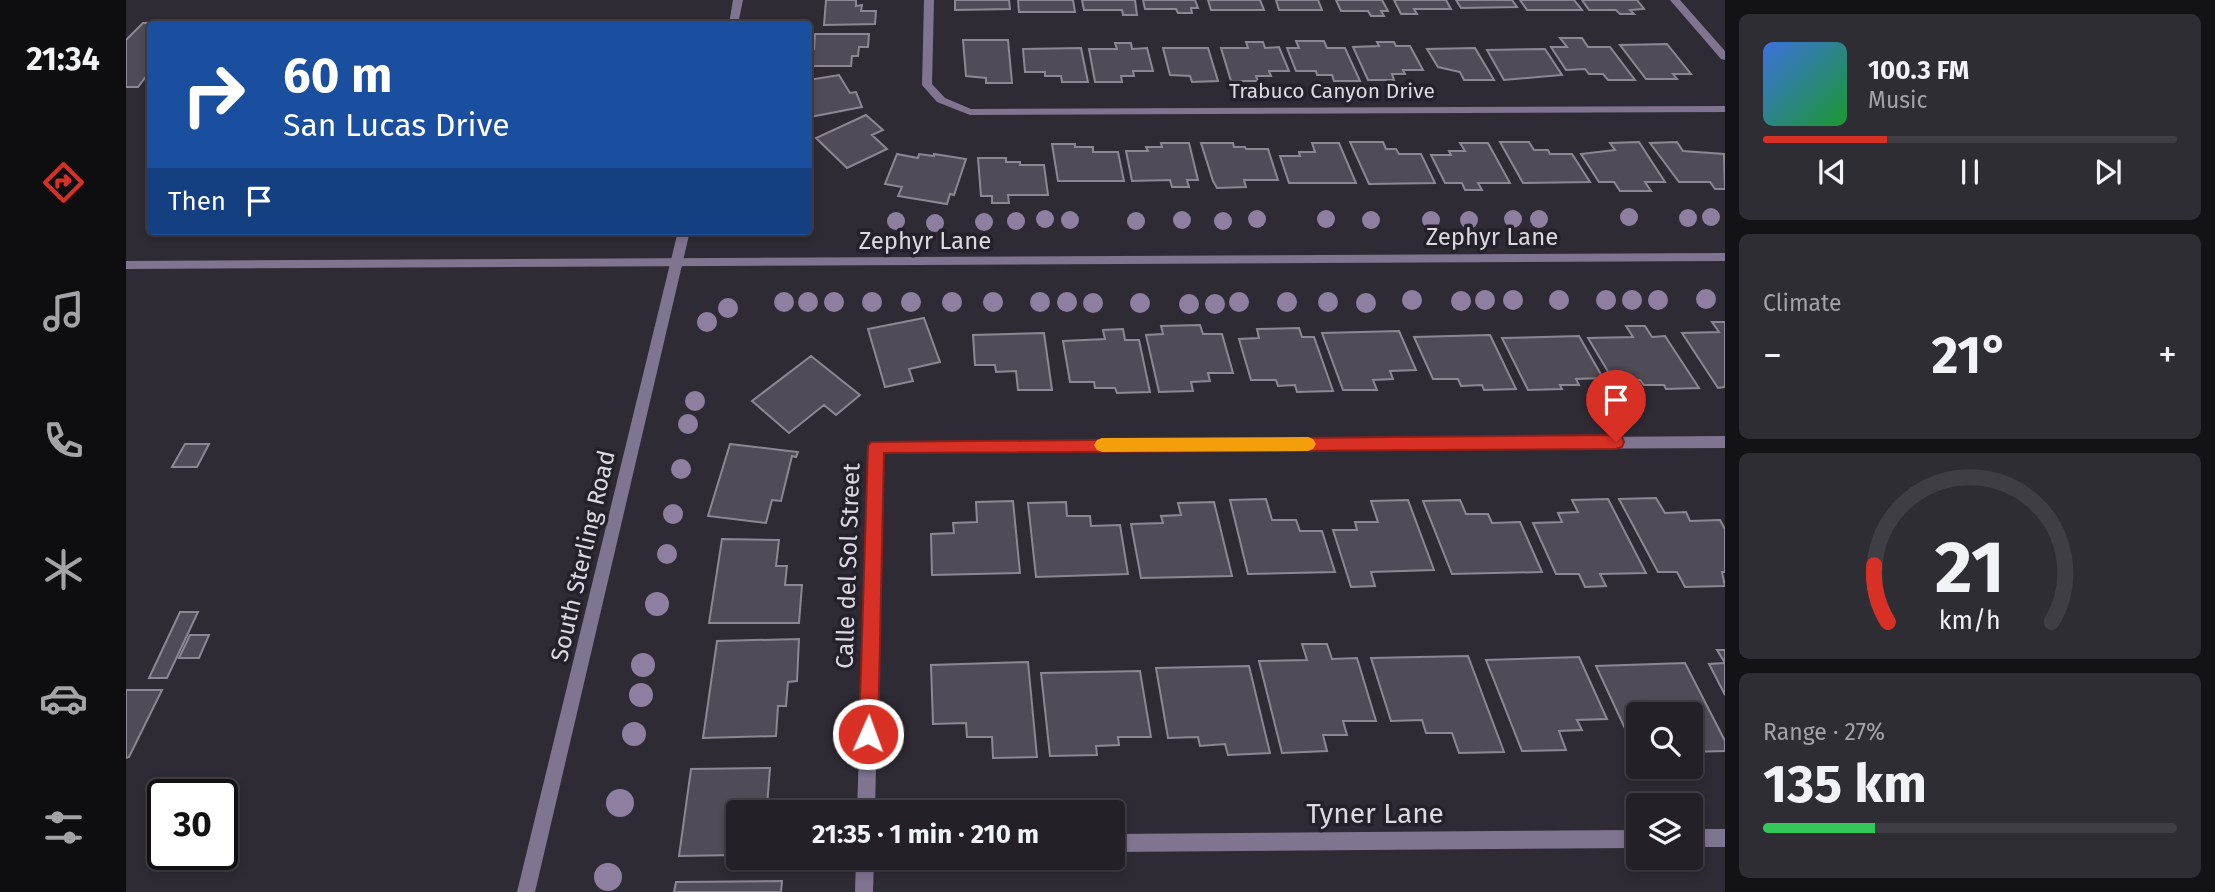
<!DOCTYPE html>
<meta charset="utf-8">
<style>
:root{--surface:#232028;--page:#2f2d34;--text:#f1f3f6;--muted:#a3a3a8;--line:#403e45;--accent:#d93025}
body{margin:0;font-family:"Fira Sans",sans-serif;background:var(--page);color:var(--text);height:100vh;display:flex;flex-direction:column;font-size:26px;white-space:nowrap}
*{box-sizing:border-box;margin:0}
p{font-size:23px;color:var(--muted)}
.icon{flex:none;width:38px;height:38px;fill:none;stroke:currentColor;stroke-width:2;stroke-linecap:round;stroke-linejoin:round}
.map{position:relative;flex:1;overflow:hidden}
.side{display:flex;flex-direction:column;gap:14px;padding:14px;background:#131216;width:490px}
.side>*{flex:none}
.guide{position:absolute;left:21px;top:21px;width:665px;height:214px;border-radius:7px;box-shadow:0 4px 10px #0003,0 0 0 2px var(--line);background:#1a4fa0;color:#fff;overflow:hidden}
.fabs{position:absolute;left:1500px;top:702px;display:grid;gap:14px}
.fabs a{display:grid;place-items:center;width:77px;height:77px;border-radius:7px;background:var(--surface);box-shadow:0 4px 10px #0003,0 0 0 2px var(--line);font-size:35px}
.speed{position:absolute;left:21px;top:779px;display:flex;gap:14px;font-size:35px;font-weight:700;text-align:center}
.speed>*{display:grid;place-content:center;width:91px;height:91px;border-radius:50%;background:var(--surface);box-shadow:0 4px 10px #0003,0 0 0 2px var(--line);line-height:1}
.speed .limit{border:4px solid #111;border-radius:10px;background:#fff;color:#111}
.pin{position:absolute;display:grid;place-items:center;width:60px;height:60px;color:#fff;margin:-72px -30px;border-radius:50% 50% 50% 0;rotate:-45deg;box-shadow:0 0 7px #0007}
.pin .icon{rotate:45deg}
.me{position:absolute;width:77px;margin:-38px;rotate:2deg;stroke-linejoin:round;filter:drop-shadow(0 0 5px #0008)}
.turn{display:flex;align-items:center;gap:24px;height:147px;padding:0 21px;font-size:32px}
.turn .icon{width:91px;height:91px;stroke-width:2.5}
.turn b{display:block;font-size:49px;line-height:60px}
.then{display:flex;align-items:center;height:66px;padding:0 21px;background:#0003;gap:14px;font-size:26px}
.big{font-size:52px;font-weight:700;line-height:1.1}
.side .card{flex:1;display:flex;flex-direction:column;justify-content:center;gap:10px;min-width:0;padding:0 24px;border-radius:10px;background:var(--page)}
.side .dial{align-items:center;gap:0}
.dial svg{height:182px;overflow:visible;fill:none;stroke:var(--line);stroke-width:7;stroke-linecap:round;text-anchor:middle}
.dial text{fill:var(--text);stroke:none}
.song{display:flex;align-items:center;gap:21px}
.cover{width:84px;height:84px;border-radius:10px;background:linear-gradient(135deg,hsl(220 70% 55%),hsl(130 70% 35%))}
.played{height:7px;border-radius:4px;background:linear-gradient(90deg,var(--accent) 30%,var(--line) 30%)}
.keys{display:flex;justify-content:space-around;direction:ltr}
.heat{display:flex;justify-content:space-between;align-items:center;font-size:38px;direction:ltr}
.charge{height:10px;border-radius:5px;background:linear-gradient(90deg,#34c759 27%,var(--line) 0)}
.trip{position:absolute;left:600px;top:800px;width:399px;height:70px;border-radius:7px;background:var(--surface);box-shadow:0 4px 10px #0003,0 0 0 2px var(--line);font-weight:700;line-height:70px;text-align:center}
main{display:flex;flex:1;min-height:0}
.tab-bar{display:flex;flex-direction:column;width:126px;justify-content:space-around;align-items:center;background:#0e0d10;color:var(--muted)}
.tab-bar .icon{width:49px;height:49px}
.tab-bar .on{color:var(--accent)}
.tab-bar b{font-size:32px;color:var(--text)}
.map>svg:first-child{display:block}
.building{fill:#504c57;stroke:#8c8793;stroke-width:2}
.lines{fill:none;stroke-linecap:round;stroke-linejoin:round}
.minor{fill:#807591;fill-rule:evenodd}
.tertiary{fill:#807591;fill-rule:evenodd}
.tree{fill:#8e7fa1}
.route{fill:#d93025;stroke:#8d1f18;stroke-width:2}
.slow{fill:#f59e0b}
.labels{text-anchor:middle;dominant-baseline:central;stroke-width:7;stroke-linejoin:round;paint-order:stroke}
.far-street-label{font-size:21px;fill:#dcdae0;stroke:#25212b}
.street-label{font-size:24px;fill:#dcdae0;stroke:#25212b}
.near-street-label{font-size:28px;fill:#dcdae0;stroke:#25212b}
</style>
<main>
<nav class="tab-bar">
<b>21:34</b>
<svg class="icon on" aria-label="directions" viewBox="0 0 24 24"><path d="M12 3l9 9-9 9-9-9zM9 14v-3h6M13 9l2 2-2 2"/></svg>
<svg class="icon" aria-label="music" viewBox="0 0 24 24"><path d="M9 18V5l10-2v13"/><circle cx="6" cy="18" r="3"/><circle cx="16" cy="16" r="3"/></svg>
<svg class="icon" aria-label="phone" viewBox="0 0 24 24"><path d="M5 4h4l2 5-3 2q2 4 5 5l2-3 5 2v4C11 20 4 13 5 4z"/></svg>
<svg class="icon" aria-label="climate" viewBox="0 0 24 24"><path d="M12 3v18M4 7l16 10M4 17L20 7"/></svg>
<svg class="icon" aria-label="car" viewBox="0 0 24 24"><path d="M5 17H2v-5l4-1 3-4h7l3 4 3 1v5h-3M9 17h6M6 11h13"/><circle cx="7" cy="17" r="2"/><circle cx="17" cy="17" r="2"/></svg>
<svg class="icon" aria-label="filters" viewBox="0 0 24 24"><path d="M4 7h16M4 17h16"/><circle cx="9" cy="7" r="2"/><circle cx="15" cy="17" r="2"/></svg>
</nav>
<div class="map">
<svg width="1599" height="892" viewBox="0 0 1599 892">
<rect width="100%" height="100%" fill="#2f2b35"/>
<!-- building -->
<path class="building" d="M 700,0 L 730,0 L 730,6 L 736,5 L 735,11 L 750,11 L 749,24 L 698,25 Z
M 829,0 L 883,0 L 884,9 L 829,10 Z
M 892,0 L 947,0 L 949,12 L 893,12 Z
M 956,0 L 1009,0 L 1011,15 L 997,15 L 996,10 L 958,10 Z
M 1017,0 L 1069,0 L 1072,8 L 1065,8 L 1066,13 L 1052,13 L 1050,9 L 1019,9 Z
M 1082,0 L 1134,0 L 1138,10 L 1085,10 Z
M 1150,0 L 1192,0 L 1196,10 L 1153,10 Z
M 1210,0 L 1256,0 L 1262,11 L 1255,11 L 1258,16 L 1245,16 L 1242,11 L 1215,11 Z
M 1268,0 L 1320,0 L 1325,9 L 1288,9 L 1291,14 L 1275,14 Z
M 1330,0 L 1386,0 L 1391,7 L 1335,8 Z
M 1394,0 L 1448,0 L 1456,10 L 1401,10 Z
M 1456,0 L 1511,0 L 1518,9 L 1504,10 L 1508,14 L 1494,14 L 1490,10 L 1463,10 Z
M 184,20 L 220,20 L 217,24 L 181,24 Z
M 228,21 L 294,21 L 292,24 L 226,24 Z
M 52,22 L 24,24 L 24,71 L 12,87 L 0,87 L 0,40 L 17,23 Z
M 689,34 L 743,34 L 742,47 L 733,47 L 732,56 L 726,56 L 725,66 L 686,66 L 687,58 L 682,58 L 682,49 L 688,49 Z
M 1434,38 L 1456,38 L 1462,47 L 1484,47 L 1509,80 L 1482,80 L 1477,74 L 1463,74 L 1459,69 L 1440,70 L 1425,47 L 1441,47 Z
M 837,40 L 882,40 L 886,83 L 860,83 L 860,78 L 840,76 Z
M 1170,41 L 1198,41 L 1201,48 L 1219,48 L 1234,81 L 1208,81 L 1206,75 L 1191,75 L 1190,71 L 1170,71 L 1161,48 L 1173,48 Z
M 1120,42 L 1137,42 L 1139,48 L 1153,47 L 1163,71 L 1143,71 L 1145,76 L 1130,76 L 1132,81 L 1105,81 L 1095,48 L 1122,48 Z
M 1251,42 L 1268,42 L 1270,46 L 1284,46 L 1297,70 L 1277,70 L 1279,74 L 1266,74 L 1268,80 L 1242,80 L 1227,47 L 1253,46 Z
M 989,43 L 1005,43 L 1006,49 L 1021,48 L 1027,71 L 1007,71 L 1008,76 L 995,76 L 996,82 L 969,82 L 963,49 L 991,49 Z
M 1541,44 L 1565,74 L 1547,74 L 1551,79 L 1520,79 L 1494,45 Z
M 955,48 L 962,82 L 936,82 L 935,76 L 919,76 L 919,72 L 899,72 L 897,49 Z
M 1037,48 L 1082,48 L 1092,81 L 1066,82 L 1064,76 L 1044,75 Z
M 1349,48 L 1368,80 L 1338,80 L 1334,72 L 1312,67 L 1301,49 Z
M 1419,49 L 1436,75 L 1378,80 L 1361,50 Z
M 713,75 L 724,93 L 730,92 L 736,107 L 684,117 L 682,80 Z
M 740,115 L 757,130 L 746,135 L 761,149 L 721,168 L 690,138 Z
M 1224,142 L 1257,142 L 1260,149 L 1270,149 L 1273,154 L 1295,154 L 1309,183 L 1243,184 Z
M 1374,142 L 1403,142 L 1408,150 L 1422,150 L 1424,154 L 1446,154 L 1464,182 L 1397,183 Z
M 1513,142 L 1539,182 L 1519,182 L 1525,191 L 1494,191 L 1488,182 L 1473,182 L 1455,154 L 1489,150 L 1484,143 Z
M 1551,142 L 1557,151 L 1598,154 L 1599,189 L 1589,189 L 1584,182 L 1553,182 L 1524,143 Z
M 1035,143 L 1063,143 L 1072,180 L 1061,180 L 1063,187 L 1046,187 L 1044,180 L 1006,181 L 1000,151 L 1022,151 L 1020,147 L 1036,147 Z
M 1075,143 L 1107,143 L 1108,147 L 1119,147 L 1120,149 L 1142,149 L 1152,180 L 1118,180 L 1120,187 L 1091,188 L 1087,181 Z
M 1186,143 L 1213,143 L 1230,183 L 1163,183 L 1154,156 L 1174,156 L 1173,152 L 1189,152 Z
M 1334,143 L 1362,143 L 1384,183 L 1352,183 L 1356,190 L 1339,190 L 1336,183 L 1319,183 L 1305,155 L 1325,155 L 1323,151 L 1339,151 Z
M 926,144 L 949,144 L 949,147 L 967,147 L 967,152 L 992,152 L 998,181 L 932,181 Z
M 771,154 L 792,158 L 793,154 L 808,156 L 808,154 L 840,159 L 828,195 L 824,194 L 821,204 L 772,196 L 776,187 L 759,184 Z
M 852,158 L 880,158 L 880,162 L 894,162 L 894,165 L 918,165 L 922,195 L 882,195 L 883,203 L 866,203 L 866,196 L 855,196 Z
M 798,318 L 814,362 L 783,369 L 787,381 L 759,387 L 742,329 Z
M 1586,322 L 1599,322 L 1599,387 L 1592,388 L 1556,333 L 1593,332 Z
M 1074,325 L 1077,334 L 1096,334 L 1107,373 L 1082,373 L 1084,381 L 1065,382 L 1067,391 L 1033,392 L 1020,335 L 1037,334 L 1035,326 Z
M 1500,326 L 1519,326 L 1526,337 L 1539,336 L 1573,388 L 1540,389 L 1538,385 L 1518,385 L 1514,380 L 1487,380 L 1462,338 L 1507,337 Z
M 1173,328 L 1176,337 L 1188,337 L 1207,391 L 1171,392 L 1169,385 L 1152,386 L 1150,380 L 1125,380 L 1113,339 L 1133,338 L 1131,329 Z
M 997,329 L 999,340 L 1013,340 L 1024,392 L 991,393 L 989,388 L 969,388 L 968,382 L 944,382 L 937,341 L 979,339 L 977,330 Z
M 1273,331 L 1290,370 L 1264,371 L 1267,379 L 1247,380 L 1251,390 L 1217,390 L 1196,333 Z
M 918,333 L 926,390 L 892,390 L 890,371 L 870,372 L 869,365 L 849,365 L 847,335 Z
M 1364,335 L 1390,389 L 1358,390 L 1356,385 L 1335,386 L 1332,379 L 1307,379 L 1288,337 Z
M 1453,336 L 1477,378 L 1450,379 L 1453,385 L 1434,385 L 1436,389 L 1402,390 L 1376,338 Z
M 685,356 L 734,395 L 710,415 L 698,405 L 663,433 L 626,401 Z
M 59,444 L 83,444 L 71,467 L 46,467 Z
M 604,444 L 672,452 L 670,457 L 666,456 L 655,501 L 646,500 L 640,523 L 582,516 Z
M 1530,498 L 1539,513 L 1560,512 L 1564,521 L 1594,520 L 1599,529 L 1599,572 L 1596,572 L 1599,586 L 1559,587 L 1551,572 L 1532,572 L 1493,499 Z
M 1140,499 L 1146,520 L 1170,520 L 1174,531 L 1196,531 L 1209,572 L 1122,574 L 1104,500 Z
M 1482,499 L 1520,573 L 1474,574 L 1480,586 L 1459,587 L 1453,574 L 1430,574 L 1407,523 L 1436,522 L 1432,513 L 1452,512 L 1446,500 Z
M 1282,500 L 1308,570 L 1245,572 L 1249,586 L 1225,587 L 1207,530 L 1231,530 L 1229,522 L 1252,522 L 1245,501 Z
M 1334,500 L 1340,514 L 1362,514 L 1366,523 L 1394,522 L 1416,572 L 1326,574 L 1297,501 Z
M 887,501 L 894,573 L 806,575 L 805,534 L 828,533 L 827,523 L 851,522 L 850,502 Z
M 940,502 L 941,516 L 964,516 L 965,526 L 994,525 L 1002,574 L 910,577 L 902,503 Z
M 1088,502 L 1106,576 L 1015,578 L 1005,524 L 1037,523 L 1035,516 L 1055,515 L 1052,503 Z
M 596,539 L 653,540 L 650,566 L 661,566 L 659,585 L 676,585 L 673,623 L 583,623 Z
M 54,612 L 72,612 L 41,678 L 23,678 Z
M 64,635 L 83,635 L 73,658 L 53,658 Z
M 673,639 L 671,681 L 662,682 L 660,706 L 652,706 L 650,736 L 577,738 L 591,641 Z
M 1176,644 L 1201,644 L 1206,659 L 1231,658 L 1250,721 L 1217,721 L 1221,735 L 1197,735 L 1201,751 L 1156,753 L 1133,661 L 1181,660 Z
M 1591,650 L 1599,650 L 1599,695 L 1583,664 L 1599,663 Z
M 1342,656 L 1378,752 L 1333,753 L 1326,733 L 1300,733 L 1296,720 L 1265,721 L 1245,658 Z
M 1453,657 L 1481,719 L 1451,720 L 1456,730 L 1433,731 L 1440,750 L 1396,751 L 1360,660 Z
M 902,662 L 911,757 L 867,758 L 866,737 L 841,737 L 840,723 L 807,724 L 805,665 Z
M 1559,663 L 1599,741 L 1599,751 L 1564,752 L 1564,714 L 1512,714 L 1512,734 L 1502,735 L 1470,666 Z
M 1123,666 L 1144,753 L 1102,755 L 1099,744 L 1074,746 L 1072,737 L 1042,738 L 1030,668 Z
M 1014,671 L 1025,737 L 992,737 L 993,745 L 970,746 L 971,755 L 924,756 L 915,673 Z
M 0,690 L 36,690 L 3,757 L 0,758 Z
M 644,768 L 641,806 L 661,806 L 661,812 L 612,812 L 612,855 L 553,856 L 565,769 Z
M 656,881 L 655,892 L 548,892 L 550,882 Z"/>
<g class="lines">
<!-- minor -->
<path class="minor" d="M 798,0 L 808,0 L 806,84 L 819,98 L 845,109 L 1599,106 L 1599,112 L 844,115 L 811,102 L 796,85 Z
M 1544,0 L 1554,0 L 1599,51 L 1599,60 L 1595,59 Z
M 1599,253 L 1599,261 L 0,269 L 0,261 Z
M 1599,436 L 1599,448 L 757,452 L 749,812 L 731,812 L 743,446 L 745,442 Z
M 1564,829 L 1599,829 L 1599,847 L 1564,847 Z
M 1512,830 L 1512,848 L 987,852 L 987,834 Z
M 730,858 L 748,858 L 747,892 L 729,892 Z"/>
<!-- tertiary -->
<path class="tertiary" d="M 607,0 L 617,0 L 612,24 L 603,24 Z
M 552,231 L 564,231 L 409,892 L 391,892 Z"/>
</g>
<!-- trees -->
<g class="tree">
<circle cx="1503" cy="217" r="9"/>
<circle cx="1585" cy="217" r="9"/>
<circle cx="1562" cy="218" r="9"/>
<circle cx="919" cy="219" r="9"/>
<circle cx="1131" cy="219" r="9"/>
<circle cx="1200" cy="219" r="9"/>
<circle cx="1387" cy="219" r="9"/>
<circle cx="1413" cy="219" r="9"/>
<circle cx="944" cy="220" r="9"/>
<circle cx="1056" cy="220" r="9"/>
<circle cx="1245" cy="220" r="9"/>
<circle cx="1305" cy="220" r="9"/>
<circle cx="1343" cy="220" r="9"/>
<circle cx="770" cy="221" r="9"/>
<circle cx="890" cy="221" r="9"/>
<circle cx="1010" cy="221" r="9"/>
<circle cx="1097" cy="221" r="9"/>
<circle cx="858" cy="222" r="9"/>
<circle cx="809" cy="223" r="9"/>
<circle cx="1580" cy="299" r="10"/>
<circle cx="1286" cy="300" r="10"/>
<circle cx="1359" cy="300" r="10"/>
<circle cx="1387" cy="300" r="10"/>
<circle cx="1433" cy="300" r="10"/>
<circle cx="1480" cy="300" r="10"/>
<circle cx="1506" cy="300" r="10"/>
<circle cx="1532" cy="300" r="10"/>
<circle cx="1335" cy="301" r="10"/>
<circle cx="658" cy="302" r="10"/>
<circle cx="682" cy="302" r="10"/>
<circle cx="708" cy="302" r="10"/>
<circle cx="746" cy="302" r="10"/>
<circle cx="785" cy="302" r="10"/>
<circle cx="826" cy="302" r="10"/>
<circle cx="867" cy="302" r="10"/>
<circle cx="914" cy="302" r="10"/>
<circle cx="941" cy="302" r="10"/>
<circle cx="1113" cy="302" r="10"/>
<circle cx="1161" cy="302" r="10"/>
<circle cx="1202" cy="302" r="10"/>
<circle cx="967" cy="303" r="10"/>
<circle cx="1014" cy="303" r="10"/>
<circle cx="1240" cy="303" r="10"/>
<circle cx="1063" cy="304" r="10"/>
<circle cx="1089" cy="304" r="10"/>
<circle cx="602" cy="308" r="10"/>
<circle cx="581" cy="322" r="10"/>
<circle cx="569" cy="401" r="10"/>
<circle cx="562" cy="424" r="10"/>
<circle cx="555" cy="469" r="10"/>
<circle cx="547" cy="514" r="10"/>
<circle cx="541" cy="554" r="10"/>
<circle cx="531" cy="604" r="12"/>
<circle cx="517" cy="665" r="12"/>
<circle cx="515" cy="695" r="12"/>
<circle cx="508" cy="734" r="12"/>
<circle cx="494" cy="803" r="14"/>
<circle cx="482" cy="877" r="14"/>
</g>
<!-- route -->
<path class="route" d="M 1490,435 L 1496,437 L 1498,442 L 1496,447 L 1490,449 L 758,453 L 752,734 L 749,740 L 742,743 L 736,740 L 733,734 L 742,446 L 745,442 Z"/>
<!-- slow -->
<path class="slow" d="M 1182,437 L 1187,439 L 1190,444 L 1187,449 L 1182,451 L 976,452 L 971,450 L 968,445 L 971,440 L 976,438 Z"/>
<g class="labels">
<!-- far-street labels -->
<g class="far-street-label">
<text x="1206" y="91">Trabuco Canyon Drive</text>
</g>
<!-- street labels -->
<g class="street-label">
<text x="1366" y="237">Zephyr Lane</text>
<text x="799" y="241">Zephyr Lane</text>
<text transform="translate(457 556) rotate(-77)">South Sterling Road</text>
<text transform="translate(722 566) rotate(-88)">Calle del Sol Street</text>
</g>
<!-- near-street labels -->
<g class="near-street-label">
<text x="1249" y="813">Tyner Lane</text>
</g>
</g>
</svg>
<div class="fabs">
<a><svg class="icon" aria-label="search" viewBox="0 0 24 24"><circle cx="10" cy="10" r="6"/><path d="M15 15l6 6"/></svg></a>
<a><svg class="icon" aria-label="layers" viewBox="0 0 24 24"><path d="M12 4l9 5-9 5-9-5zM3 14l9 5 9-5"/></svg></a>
</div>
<div class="speed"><div class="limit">30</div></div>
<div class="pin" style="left:1490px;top:442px;background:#d93025"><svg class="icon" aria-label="arrive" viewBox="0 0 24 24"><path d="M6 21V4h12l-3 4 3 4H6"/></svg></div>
<svg class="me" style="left:742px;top:734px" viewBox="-20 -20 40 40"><circle r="17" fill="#d93025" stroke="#fff" stroke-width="3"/><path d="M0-11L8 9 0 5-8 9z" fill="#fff"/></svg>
<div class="trip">21:35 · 1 min · 210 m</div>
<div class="guide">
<div class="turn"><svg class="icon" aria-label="right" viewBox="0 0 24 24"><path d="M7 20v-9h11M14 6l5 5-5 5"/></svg><div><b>60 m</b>San Lucas Drive</div></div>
<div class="then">Then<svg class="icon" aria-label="arrive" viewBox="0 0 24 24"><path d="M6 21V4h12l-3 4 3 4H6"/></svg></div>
</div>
</div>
<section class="side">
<div class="card">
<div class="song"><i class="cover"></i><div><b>100.3 FM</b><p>Music</p></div></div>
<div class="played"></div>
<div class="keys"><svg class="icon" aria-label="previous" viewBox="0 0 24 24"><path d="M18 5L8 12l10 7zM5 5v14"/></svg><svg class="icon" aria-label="pause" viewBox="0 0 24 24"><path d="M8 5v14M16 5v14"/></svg><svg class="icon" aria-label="next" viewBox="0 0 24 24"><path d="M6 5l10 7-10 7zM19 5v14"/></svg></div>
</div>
<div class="card"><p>Climate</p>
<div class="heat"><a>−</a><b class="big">21°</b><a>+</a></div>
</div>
<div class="card dial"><svg viewBox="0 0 100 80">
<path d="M14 69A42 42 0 1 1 86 69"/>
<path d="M14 69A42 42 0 0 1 8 44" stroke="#d93025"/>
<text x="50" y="56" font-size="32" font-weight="700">21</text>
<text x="50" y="72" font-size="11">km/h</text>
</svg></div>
<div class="card"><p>Range · 27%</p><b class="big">135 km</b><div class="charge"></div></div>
</section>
</main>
